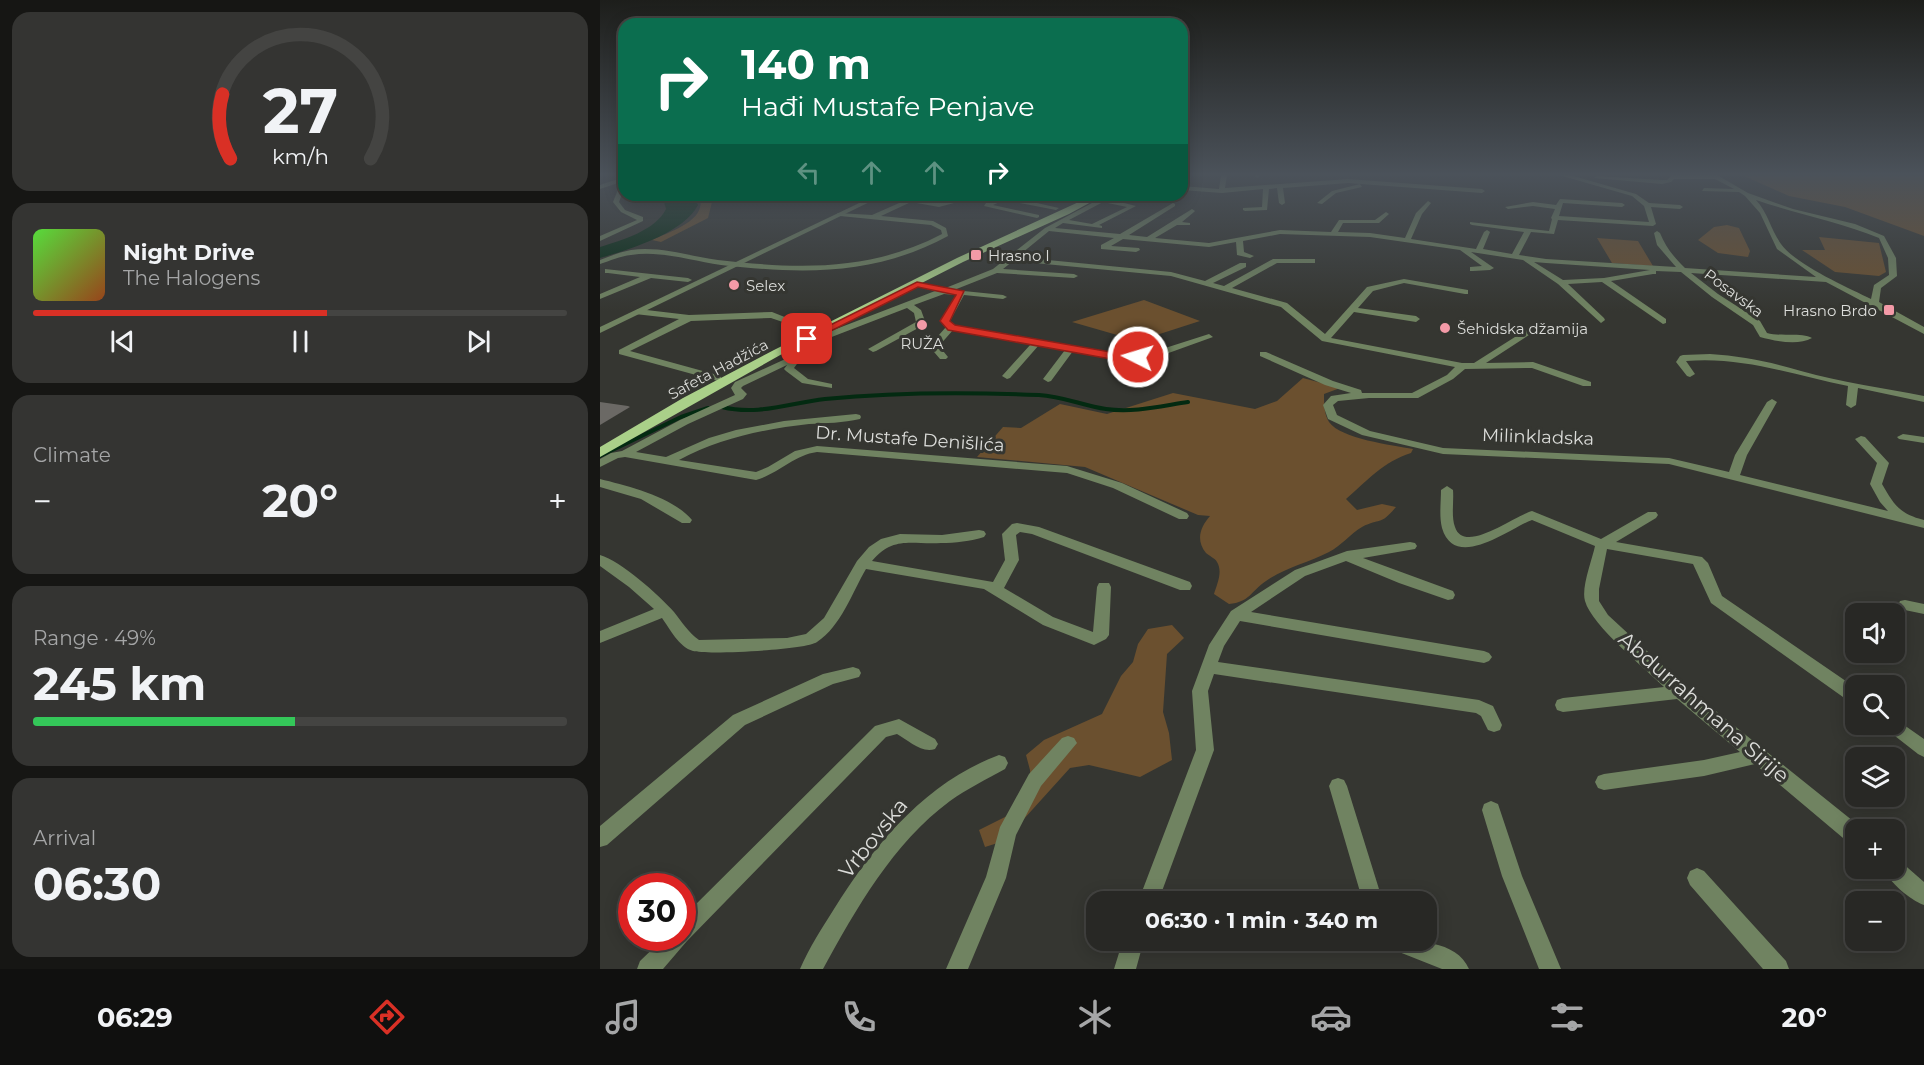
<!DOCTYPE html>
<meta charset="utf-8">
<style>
:root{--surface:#282825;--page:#343432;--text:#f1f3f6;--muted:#a5a6a7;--line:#444442;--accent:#d93025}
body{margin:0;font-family:Montserrat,sans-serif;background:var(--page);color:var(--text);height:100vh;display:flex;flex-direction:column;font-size:22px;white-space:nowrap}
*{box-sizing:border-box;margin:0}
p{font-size:20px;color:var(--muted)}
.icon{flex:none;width:33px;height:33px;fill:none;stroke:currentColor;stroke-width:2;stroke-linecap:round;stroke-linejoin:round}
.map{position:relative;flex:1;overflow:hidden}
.side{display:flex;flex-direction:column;gap:12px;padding:12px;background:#161614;width:600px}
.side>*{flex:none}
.guide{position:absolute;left:18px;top:18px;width:570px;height:183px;border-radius:18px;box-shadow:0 3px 15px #0003,0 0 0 2px var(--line);background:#0b6e4f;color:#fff;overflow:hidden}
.tools{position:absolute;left:1245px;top:603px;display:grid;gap:12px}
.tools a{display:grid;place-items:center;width:60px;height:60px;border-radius:12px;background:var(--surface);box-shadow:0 3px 15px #0003,0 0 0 2px var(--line);font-size:30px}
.speed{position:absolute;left:18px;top:873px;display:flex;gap:12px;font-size:30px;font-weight:700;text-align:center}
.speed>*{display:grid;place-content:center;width:78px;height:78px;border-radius:50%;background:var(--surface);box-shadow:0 3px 15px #0003,0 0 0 2px var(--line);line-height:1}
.speed .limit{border:9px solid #d22;background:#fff;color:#111}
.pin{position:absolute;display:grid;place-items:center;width:51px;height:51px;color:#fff;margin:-26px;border-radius:12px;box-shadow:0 3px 9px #0006}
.me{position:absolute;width:66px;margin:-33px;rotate:275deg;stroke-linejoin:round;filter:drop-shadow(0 0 4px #0008)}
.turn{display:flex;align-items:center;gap:21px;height:126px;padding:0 24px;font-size:27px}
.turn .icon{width:78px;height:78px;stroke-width:2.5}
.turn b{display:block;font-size:42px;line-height:51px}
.lanes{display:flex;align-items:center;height:57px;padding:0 24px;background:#0003;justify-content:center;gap:30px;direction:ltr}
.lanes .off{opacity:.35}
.big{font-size:45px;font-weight:700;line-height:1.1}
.side .tile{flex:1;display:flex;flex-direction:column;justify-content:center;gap:9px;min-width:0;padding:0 21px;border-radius:18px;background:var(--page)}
.side .dial{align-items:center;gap:0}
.dial svg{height:156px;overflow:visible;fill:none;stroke:var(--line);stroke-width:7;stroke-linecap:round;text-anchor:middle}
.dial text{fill:var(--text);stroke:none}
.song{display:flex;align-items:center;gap:18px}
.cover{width:72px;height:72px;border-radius:9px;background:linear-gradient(135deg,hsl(110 70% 55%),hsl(20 70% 35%))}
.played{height:6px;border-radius:3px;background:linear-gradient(90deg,var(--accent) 55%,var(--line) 55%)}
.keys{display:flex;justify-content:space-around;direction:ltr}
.heat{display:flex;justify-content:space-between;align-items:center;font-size:33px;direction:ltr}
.charge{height:9px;border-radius:4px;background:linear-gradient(90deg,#34c759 49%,var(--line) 0)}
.trip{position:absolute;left:486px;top:891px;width:351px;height:60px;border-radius:18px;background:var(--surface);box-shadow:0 3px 15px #0003,0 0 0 2px var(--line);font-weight:700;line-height:60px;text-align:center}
.menu{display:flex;height:96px;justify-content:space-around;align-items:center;background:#10100f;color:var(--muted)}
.menu .icon{width:42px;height:42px}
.menu .selected{color:var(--accent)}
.menu b{font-size:27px;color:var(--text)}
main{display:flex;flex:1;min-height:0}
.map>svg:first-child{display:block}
.green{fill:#6b502f}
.water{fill:#032a11}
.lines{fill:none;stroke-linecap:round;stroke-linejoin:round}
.stream{stroke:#032a11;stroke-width:4}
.building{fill:#6b6965}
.minor{fill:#708361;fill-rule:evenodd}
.tertiary{fill:#708361;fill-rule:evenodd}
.primary{fill:#aad089;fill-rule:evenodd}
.route{fill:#d93025;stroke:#8d1f18;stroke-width:1.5}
.poi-dot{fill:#f39aa7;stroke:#353631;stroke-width:2}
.labels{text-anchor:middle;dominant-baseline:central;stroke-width:6;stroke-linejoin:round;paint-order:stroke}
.far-poi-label{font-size:15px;fill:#dbdcd9;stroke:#353631;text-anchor:start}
.far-street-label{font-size:15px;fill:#dbdcd9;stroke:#353631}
.street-label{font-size:18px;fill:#dbdcd9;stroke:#353631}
.near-street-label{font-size:21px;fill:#dbdcd9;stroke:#353631}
</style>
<main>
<section class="side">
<div class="tile dial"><svg viewBox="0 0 100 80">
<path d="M14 69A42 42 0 1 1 86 69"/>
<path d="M14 69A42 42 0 0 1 10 36" stroke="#d93025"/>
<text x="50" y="56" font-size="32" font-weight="700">27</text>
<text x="50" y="72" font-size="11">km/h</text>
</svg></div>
<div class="tile">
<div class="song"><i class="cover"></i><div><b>Night Drive</b><p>The Halogens</p></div></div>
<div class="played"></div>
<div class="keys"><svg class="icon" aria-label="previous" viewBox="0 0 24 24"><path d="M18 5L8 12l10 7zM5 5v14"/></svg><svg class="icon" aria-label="pause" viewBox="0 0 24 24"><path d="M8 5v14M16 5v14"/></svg><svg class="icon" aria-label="next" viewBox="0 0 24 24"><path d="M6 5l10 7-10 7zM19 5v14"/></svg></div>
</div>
<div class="tile"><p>Climate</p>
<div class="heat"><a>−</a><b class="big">20°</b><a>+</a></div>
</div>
<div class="tile"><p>Range · 49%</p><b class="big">245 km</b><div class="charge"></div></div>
<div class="tile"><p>Arrival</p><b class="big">06:30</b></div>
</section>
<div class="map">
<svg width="1324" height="969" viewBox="0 0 1324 969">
<rect width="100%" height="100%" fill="#353631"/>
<!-- green -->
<path class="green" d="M 1324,175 L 1324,236 L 1245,207 L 1189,196 L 1144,176 Z
M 99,195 L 111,195 L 112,202 L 108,218 L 61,242 L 52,240 C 71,231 109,220 99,195 Z
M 1127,225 L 1139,228 L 1150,251 L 1148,257 L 1118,253 L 1098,240 L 1114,227 Z
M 1219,237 L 1279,243 L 1286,272 L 1279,276 L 1235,272 L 1202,250 L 1225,250 Z
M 997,238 L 1038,241 L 1053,266 L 1012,263 Z
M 544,300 L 600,321 L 538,341 L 472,322 Z
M 703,378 L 740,388 L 724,394 C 724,403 724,414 729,422 C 741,439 792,445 813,449 L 811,453 C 783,462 768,480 746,499 L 757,510 L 782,504 L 796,507 C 779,527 781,517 762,527 C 750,534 741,546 729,552 C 708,563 686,567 666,581 C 650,592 650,602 629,604 L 614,594 C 617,584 623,572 617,562 C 615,558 609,556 606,553 C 595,540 601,526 610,516 L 598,515 L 485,467 L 377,457 L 403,427 L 421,428 L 460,404 L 507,414 L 573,393 L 655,409 L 677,401 Z
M 572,625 L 584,638 L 567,654 L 563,712 L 569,733 L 572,760 L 540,777 L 489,765 L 470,768 L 404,841 L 385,847 L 379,830 L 413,813 L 431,797 L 430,770 L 426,755 L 444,740 L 502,714 L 521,676 L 533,662 L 538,644 L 548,629 Z"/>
<!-- water -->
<path class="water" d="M 62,195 L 94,195 L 98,205 C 84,233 28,250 0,258 L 0,247 C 22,240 55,231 66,209 Z"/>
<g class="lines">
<!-- stream -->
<path class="stream" d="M 122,407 C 158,416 189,403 225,399 C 296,392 368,392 439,395 C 462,396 484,406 506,409 C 533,413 561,406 588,402
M 0,456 L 81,417 L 108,408"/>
</g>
<!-- building -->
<path class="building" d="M 0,402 L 28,406 L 30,407 L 0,425 Z"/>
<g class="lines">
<!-- minor -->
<path class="minor" d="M 621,175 L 627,175 L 625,188 L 748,179 L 882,189 L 885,191 L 882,193 L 748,183 L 683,188 L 685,203 L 682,205 L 679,203 L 677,188 L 669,189 L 667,210 L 645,211 L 643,210 L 643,208 L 662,207 L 663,189 L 622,193 L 582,190 L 582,186 L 619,189 Z
M 654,175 L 660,175 L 660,176 L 657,178 Z
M 959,175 L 970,175 L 1036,194 L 1049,203 L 1080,205 L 1083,207 L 1080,209 L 1051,207 L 1056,224 L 1053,226 L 958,220 L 954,234 L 931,232 L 919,255 L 946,259 L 1076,267 L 1057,245 L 1054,233 L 1057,231 L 1060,233 C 1066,248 1074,257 1085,268 L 1216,277 L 1177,249 L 1160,213 L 1145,196 L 1139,192 L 1102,191 L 1104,188 L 1134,189 L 1115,179 L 1074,179 L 1071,182 L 1062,184 L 994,178 L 997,176 L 1062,180 L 1067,180 L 1072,175 L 1117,175 L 1148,193 L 1193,209 L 1255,224 L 1284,236 L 1296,258 L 1297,276 L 1281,288 L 1279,302 L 1324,327 L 1324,334 L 1226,282 L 1091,273 L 1118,294 L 1160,321 L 1167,333 C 1180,337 1202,332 1212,338 C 1198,346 1175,341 1160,337 L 1153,325 L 1112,297 L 1081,272 L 1056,271 L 1056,274 L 1053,274 L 1011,281 L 1066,319 L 1066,323 L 1063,324 L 1002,282 L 968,284 L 1004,318 L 1005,320 L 1001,323 L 958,284 L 923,260 L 871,252 L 894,268 L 890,270 L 873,271 L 870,271 L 870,267 L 882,266 L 860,250 L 770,237 L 680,234 L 643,241 L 644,252 L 654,256 L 650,258 L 637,255 L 636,242 L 609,247 L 523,239 L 511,246 L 539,248 L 540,250 L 536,252 L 501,249 L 501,245 L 514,238 L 449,231 L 417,257 L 571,272 L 605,281 L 640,263 L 646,263 L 646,267 L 613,283 L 624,286 L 673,259 L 715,259 L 715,263 L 677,263 L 632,288 L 687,303 L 725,334 L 767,287 L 804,279 L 868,290 L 868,294 L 865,294 L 804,283 L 773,291 L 758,308 L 816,316 L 820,319 L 816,322 L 754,312 L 731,338 L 862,363 L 874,363 L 926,330 L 930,333 L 929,335 L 886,363 L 933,362 L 991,382 L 991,386 L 983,386 L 932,368 L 865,369 L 853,379 L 818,398 L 769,398 L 738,401 L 733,405 L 737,415 L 770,431 L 843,448 L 1069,458 L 1129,472 L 1135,455 L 1167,402 L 1172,399 L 1177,402 L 1147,455 L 1140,475 L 1288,511 L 1280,502 L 1270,484 L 1277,463 L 1255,439 L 1261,436 L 1265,437 L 1289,463 L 1282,484 C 1294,505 1300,514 1324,520 L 1324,528 L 1069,464 L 843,454 L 762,435 L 728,419 L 723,405 L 731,396 L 751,393 L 725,385 L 660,356 L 660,352 L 666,352 L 733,381 L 761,390 L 762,393 L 812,393 L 847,375 L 855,367 L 722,341 L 681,307 L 571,276 L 413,261 L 403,269 L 474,274 L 478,276 L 474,278 L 397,273 L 354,290 L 403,295 L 407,297 L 403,299 L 364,295 L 350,321 L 354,325 L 522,354 L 559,350 L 609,334 L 613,337 L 563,355 L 522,360 L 473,351 L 451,381 L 448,382 L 443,379 L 465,350 L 439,345 L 410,378 L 407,379 L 402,376 L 431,344 L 353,330 L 339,346 L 348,357 L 346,359 L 340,359 L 329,346 L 331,344 L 346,327 L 341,321 L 356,295 L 344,294 L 314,305 L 321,310 L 325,321 L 322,326 L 276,351 L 273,352 L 268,349 L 316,322 L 314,313 L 307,308 L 229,338 L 208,349 L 194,368 L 208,379 L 232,384 L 232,388 L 202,383 L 186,371 L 184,369 L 187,365 L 143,386 L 141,388 L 147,394 L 143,399 L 88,424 L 36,452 L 66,457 L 109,438 L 136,430 L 184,421 L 256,414 L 260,415 L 261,417 L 260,419 C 243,423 226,423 209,424 C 164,429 120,438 79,460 L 156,472 L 168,467 L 195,451 L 217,446 L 467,466 L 522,483 L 587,513 L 589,516 L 587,519 L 579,519 L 513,488 L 467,473 L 217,452 C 194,455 178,474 156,480 L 25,457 L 18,458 L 0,467 L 0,459 L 11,453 L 22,451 L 80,420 L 135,395 L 131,388 L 135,382 L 194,355 L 202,345 L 223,334 L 335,291 L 314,286 L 314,282 L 343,289 L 393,269 L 445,228 L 507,195 L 515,195 L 508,199 L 536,206 L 499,225 L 502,226 L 502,228 L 463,223 L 455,228 L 520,234 L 573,203 L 575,204 L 575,206 L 529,235 L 547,237 L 592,209 L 595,211 L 594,212 L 582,222 L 590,223 L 590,225 L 577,225 L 555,238 L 609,243 L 680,230 L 731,232 L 739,220 L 775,220 L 786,212 L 789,214 L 779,223 L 743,223 L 738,232 L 770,233 L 805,238 L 816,213 L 828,201 L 831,203 L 822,214 L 811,239 L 876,249 L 884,232 L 887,230 L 890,232 L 883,249 L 912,254 L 924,232 L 872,225 L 870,224 L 870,222 L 949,231 L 952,219 L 951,218 L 955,209 L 933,206 L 908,209 L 905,207 L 933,202 L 956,205 L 960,199 L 1022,203 L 1025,205 L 1022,207 L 963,203 L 959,216 L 1049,222 L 1044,206 L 1032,196 ZM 1156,200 C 1197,214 1239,222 1279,238 L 1288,258 L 1289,275 L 1274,285 L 1271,299 C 1247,287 1196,265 1181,244 C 1171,230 1168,213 1156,200 ZM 503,202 L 527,207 L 492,224 L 469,220 ZM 934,262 L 946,263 L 1050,270 L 1004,278 L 963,280 Z
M 24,177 L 24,189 L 19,202 L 25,210 L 43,217 L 43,221 L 0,241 L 0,236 L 37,220 L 21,212 L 13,202 L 21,182 L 0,189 L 0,185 Z
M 760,184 L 762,187 L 736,193 L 722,204 L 717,203 L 732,191 Z
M 406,195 L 414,195 L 410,197 L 459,208 L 456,210 L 404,200 L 393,205 L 439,215 L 439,217 L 437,218 L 384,206 L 386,203 L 365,200 L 339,207 L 311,202 L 281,216 L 333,221 L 346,228 L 348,236 C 274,276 203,274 121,265 C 92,261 60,250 31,255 C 20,256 10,261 0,264 L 0,260 C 10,256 20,252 31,250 C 60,246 89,256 118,260 C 197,269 270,272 342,234 L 341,230 L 331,225 L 240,216 L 237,214 L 238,213 L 272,215 L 315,196 L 318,198 L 317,199 L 339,203 L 365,196 L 392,200 Z
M 564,195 L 578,195 L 579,196 L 576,198 Z
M 5,269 L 88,278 L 92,280 L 88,282 L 51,278 L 0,299 L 0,294 L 40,277 L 8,273 L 5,273 Z
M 38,309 L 89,315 L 172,312 L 210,327 L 206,330 L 171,318 L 91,321 L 30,351 L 121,376 L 121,380 L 118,381 L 19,354 L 19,350 L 79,319 L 35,314 L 34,312 Z
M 1110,354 C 1142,356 1171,362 1201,371 C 1241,382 1283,388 1324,396 L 1324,402 L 1258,388 L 1256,405 L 1251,408 L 1246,405 L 1248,386 C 1194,375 1142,356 1086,361 L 1095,374 L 1090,377 L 1087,376 L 1076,362 L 1080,356 L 1083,355 Z
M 1303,434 L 1324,437 L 1324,443 L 1299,439 L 1297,437 Z
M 0,479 C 28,486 73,497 92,520 L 90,523 L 82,523 L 41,499 L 0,487 Z
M 847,486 L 853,490 C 854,502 851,516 855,527 C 864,555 914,516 932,511 L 1001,539 L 1048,512 L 1056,512 L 1058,515 L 1056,518 L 1016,542 L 1102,557 L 1108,563 L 1122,596 L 1256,688 L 1256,704 L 1250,702 L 1111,603 L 1093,564 L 1007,549 L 999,589 L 999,601 L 1008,615 L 1086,687 L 1263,829 L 1256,830 L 1256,845 L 1249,843 L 1155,764 L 1104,776 L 1004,790 L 998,788 L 995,782 L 998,776 L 1004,774 L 1104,760 L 1140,752 L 1077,699 L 963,712 L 957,710 L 955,705 L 957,700 L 963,698 L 1064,687 C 1045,668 992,626 985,601 C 981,588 992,560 995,546 L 932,520 C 910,528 855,572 842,528 C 839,516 841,502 841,490 Z
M 417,523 L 439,527 L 590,582 L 592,586 L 590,590 L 580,590 L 432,534 L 420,532 L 416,535 L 419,560 L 404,588 L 453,617 L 493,632 L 497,587 L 499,583 L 509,583 L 511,587 L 509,635 L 506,639 L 494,645 L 443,625 L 384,589 L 266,569 C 252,593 241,626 217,642 C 206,650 107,655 93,651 C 79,647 70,629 62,618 L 0,643 L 0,631 L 54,609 L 29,587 L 0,566 L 0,555 C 21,561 59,595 74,612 C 82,622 88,632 99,640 L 187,638 L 206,634 L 224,618 L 257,561 L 269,547 L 281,539 L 300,534 L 342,535 L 379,530 L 384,531 L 386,534 L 384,537 C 371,541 355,543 341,543 C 312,545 294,535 272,561 L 393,582 L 405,560 L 402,534 L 412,524 Z
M 810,542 L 815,543 L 817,546 L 815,549 L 763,558 L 853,591 L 855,595 L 853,599 L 848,600 L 799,583 L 746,561 L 705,576 L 651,612 L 884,651 L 889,653 L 892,657 L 889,661 L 884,663 L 640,621 L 624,646 L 618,662 L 879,700 L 893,706 L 902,725 L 900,730 L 894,732 L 888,730 L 881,716 L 876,713 L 614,674 L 608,691 L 614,750 L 558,902 L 538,902 L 596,750 L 592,691 L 609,645 L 631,611 L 695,570 L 747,551 Z
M 1305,600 L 1324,604 L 1324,614 L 1300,609 L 1298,605 L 1300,601 Z
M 253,667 L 259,669 L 261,673 L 259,677 L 233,684 L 145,725 L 7,845 L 0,847 L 0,826 L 133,715 L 223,674 Z
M 1294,718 L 1324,739 L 1324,757 L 1318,754 L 1286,729 L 1284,724 L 1294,724 Z
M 299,719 L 335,739 L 338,744 L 335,749 C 322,754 308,740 297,734 L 286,737 L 87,941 L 63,969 L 37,969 L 40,961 L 64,938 L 82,938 L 82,918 L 275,726 Z
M 468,736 L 474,738 L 477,743 L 441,786 L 416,835 L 406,878 L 368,969 L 346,969 L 386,877 L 400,827 L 429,774 L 462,738 Z
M 399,755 L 405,757 L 408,763 L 405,769 C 387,779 367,789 350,801 C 293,843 256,909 223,969 L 200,969 C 209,948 222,928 234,909 C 274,845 326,782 399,755 Z
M 738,778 L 744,780 L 747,786 L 783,902 L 763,902 L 729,786 L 732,780 Z
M 891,801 L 898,804 L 922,876 L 961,969 L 939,969 L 902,876 L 882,810 L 884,804 Z
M 1294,859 L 1300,861 L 1324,882 L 1324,905 C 1310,900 1289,882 1283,868 L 1294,868 Z
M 1097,868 L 1104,871 L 1186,961 L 1189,969 L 1163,969 L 1090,885 L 1087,878 L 1090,871 Z
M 523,940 L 544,940 L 536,969 L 514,969 Z
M 787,940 C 813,940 857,940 869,969 L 842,969 L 789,948 Z"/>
<!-- tertiary -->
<path class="tertiary" d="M 276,195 L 284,195 L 0,333 L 0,327 Z"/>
<!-- primary -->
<path class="primary" d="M 494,195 L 504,195 L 469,214 L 363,262 L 182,354 L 0,457 L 0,447 L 83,398 L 174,350 L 357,258 Z"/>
</g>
<!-- sky -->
<linearGradient id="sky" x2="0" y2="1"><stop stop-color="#1d1e1b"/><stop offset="0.56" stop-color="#4b525a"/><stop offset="1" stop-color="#4b525a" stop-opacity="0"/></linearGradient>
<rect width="1324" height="311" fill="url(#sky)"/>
<!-- route -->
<path class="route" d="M 317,282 L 364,291 L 350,321 L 355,325 L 522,354 L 538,354 L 543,357 L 538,361 L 522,361 L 348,330 L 340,321 L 356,295 L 318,287 L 211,341 L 202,339 Z"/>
<!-- markers -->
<g class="poi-dot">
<rect x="370" y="249" width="12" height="12" rx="3"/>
<circle cx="134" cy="285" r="6"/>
<rect x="1283" y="304" width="12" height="12" rx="3"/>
<circle cx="322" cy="325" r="6"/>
<circle cx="845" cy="328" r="6"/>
</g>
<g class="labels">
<!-- far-poi labels -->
<g class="far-poi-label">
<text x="388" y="255">Hrasno I</text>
<text x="146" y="285">Selex</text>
<text x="1277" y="310" text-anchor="end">Hrasno Brdo</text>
<text x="857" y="328">Šehidska džamija</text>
<text x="322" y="343" text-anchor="middle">RUŽA</text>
</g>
<!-- far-street labels -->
<g class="far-street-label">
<text transform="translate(1134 293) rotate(37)">Posavska</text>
<text transform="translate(118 369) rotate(-28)">Safeta Hadžića</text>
</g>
<!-- street labels -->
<g class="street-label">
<text transform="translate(938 437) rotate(2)">Milinkladska</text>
<text transform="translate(310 439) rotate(4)">Dr. Mustafe Denišlića</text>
</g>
<!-- near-street labels -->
<g class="near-street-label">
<text transform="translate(1104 707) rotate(41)">Abdurrahmana Sirije</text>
<text transform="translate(273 838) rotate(-51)">Vrbovska</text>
</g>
</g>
</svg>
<div class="tools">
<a><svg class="icon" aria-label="sound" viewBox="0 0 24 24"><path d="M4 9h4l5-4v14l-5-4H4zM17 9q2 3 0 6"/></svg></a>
<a><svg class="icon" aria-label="search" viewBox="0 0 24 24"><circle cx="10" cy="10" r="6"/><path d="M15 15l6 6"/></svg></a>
<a><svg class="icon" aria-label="layers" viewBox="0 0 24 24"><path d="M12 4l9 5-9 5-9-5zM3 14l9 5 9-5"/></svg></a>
<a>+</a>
<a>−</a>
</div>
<div class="speed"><div class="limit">30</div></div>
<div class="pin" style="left:207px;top:339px;background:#d93025"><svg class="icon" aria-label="arrive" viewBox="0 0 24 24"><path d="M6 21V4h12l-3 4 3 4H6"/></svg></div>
<svg class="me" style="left:538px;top:357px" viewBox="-20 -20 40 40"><circle r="17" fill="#d93025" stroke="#fff" stroke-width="3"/><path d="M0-11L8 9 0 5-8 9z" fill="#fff"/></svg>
<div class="trip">06:30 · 1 min · 340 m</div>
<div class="guide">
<div class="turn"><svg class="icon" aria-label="right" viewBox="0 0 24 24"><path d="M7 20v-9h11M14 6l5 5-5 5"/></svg><div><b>140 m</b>Hađi Mustafe Penjave</div></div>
<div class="lanes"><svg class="icon off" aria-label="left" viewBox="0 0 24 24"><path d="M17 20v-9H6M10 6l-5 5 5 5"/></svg><svg class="icon off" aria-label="ahead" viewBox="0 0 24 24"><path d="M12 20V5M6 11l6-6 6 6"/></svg><svg class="icon off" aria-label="ahead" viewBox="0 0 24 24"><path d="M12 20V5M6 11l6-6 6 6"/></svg><svg class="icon" aria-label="right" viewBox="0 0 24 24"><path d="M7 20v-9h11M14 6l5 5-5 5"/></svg></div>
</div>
</div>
</main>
<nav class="menu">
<b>06:29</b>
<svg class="icon selected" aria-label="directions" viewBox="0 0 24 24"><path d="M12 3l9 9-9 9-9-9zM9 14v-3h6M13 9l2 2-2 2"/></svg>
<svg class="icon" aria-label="music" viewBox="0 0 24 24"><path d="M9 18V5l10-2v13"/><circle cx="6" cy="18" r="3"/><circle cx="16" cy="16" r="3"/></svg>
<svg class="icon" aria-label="phone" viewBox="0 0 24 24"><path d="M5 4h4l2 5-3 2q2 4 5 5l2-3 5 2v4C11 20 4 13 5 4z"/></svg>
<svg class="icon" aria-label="climate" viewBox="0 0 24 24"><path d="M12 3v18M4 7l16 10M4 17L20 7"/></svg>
<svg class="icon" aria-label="car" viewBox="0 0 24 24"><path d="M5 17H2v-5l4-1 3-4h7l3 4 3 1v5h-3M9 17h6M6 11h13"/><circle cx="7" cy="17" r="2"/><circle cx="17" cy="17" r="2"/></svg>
<svg class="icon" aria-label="filters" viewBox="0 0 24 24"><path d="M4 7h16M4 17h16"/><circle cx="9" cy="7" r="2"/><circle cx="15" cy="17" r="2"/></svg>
<b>20°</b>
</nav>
